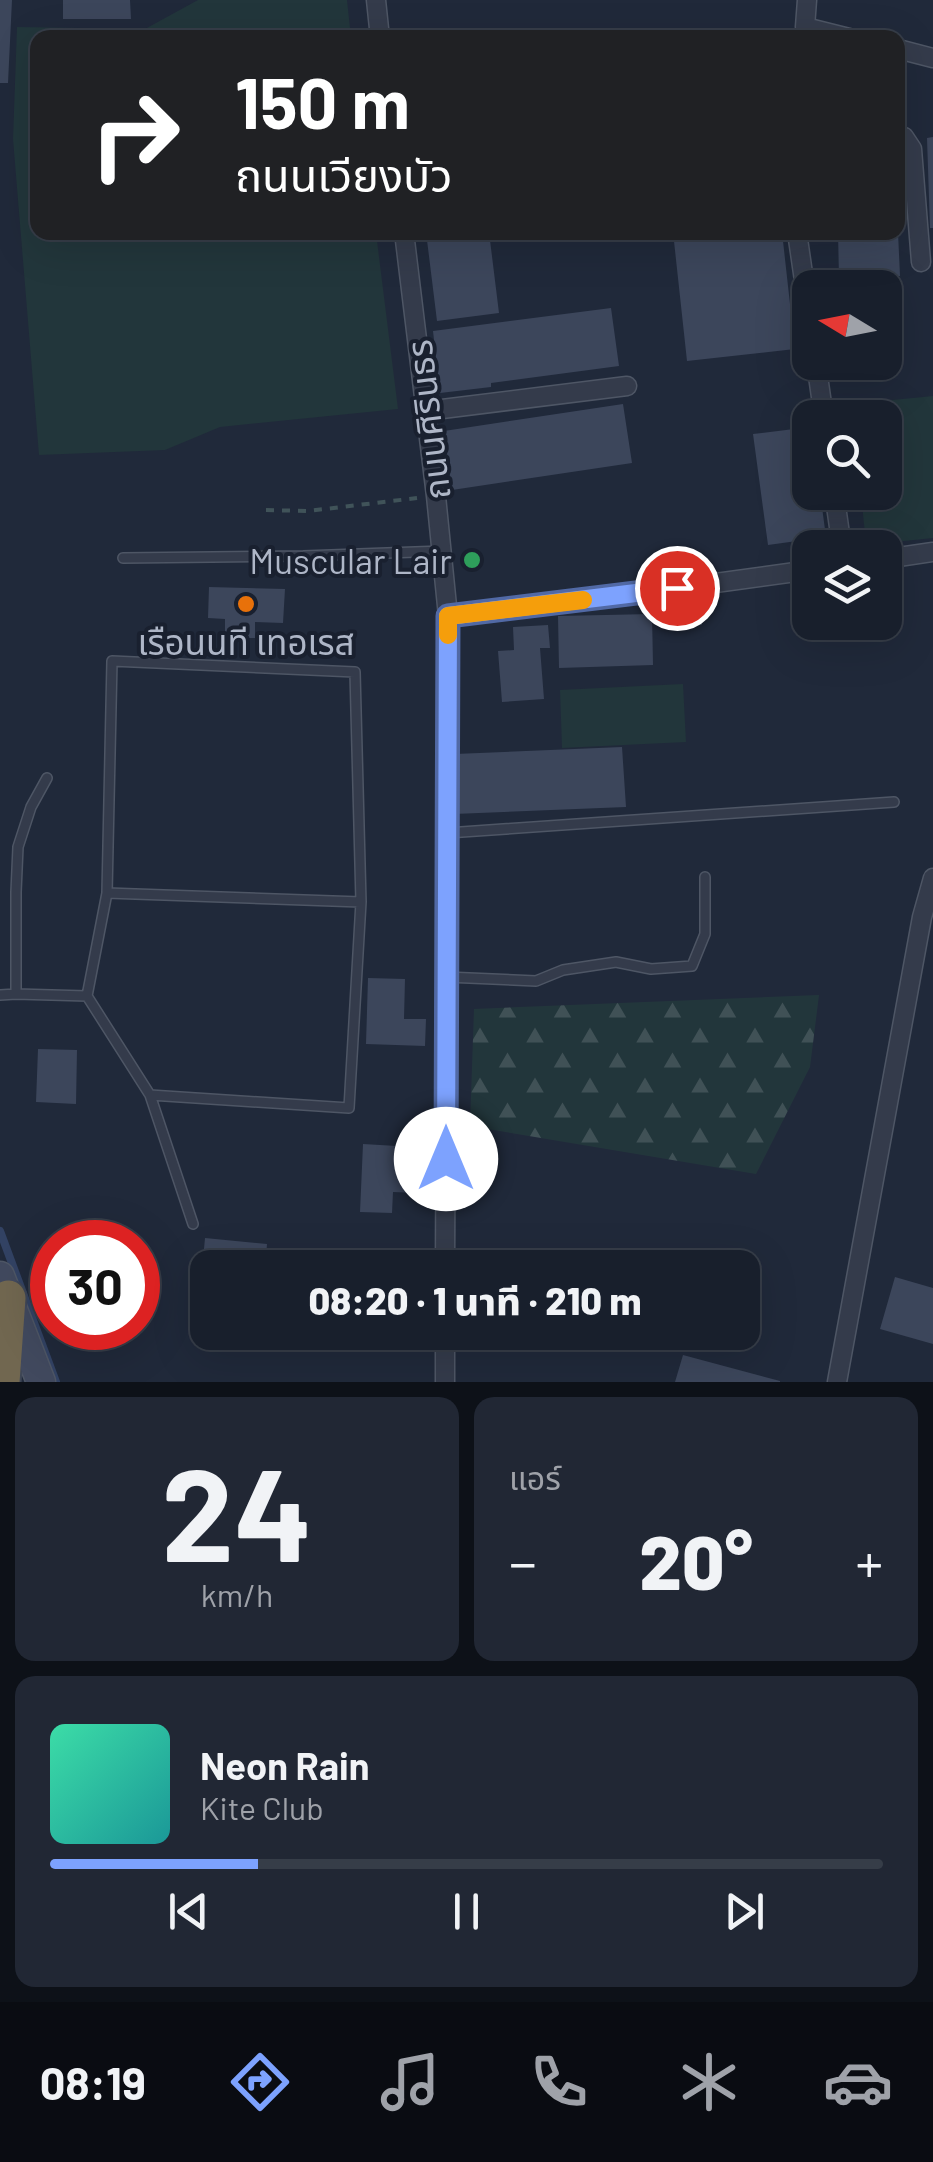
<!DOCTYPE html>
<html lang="th">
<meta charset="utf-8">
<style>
:root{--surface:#181f2c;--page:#212734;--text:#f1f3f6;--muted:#9fa2a9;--line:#363d48;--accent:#7da2fe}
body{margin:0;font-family:Barlow,"Noto Sans Thai",sans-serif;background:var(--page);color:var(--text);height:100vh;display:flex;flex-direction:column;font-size:38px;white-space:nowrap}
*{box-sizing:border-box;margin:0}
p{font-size:32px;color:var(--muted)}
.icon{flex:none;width:55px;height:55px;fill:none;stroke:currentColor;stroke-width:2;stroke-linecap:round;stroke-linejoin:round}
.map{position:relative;height:1382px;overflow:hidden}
.details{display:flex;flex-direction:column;gap:15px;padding:15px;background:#0d1118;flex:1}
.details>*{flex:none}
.hud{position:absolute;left:30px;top:30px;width:875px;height:210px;border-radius:20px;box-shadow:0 10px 40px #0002,0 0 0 2px var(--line);background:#202124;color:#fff;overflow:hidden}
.needle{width:65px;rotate:280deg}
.buttons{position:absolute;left:792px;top:270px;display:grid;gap:20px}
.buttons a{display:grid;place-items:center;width:110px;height:110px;border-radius:20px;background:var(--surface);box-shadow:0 10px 40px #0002,0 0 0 2px var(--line);font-size:50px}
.speed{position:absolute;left:30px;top:1220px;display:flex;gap:20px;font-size:50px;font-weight:700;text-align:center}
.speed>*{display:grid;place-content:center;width:130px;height:130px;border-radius:50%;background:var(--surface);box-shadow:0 10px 40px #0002,0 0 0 2px var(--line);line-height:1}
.speed .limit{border:15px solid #d22;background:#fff;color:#111}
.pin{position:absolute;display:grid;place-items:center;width:85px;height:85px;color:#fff;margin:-42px;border:5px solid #fff;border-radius:50%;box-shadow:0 2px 10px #0007}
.me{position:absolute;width:110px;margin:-55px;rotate:0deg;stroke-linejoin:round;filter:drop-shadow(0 0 8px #0008)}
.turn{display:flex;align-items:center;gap:35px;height:210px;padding:0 40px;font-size:45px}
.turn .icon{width:130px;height:130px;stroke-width:2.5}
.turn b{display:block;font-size:70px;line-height:85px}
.big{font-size:75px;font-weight:800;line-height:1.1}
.details .card{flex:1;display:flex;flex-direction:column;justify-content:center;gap:15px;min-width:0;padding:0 35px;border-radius:20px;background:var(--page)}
.details .dial{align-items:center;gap:0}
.dial b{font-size:130px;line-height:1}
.song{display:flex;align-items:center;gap:30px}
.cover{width:120px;height:120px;border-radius:15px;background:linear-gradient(135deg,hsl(160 70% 55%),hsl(180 70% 35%))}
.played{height:10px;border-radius:5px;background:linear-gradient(90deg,var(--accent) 25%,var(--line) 25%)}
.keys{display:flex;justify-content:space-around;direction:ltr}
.heat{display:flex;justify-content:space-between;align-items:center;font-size:55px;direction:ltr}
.details .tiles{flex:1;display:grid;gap:15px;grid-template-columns:1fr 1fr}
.card:last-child{grid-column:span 2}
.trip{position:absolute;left:190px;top:1250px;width:570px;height:100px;border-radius:20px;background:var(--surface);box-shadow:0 10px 40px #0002,0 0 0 2px var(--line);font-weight:800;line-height:100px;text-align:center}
.tab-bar{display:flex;height:160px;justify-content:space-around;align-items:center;background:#0a0c12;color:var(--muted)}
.tab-bar .icon{width:70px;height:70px}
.tab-bar .current{color:var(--accent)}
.tab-bar b{font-size:45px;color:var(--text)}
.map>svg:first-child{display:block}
.green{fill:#22363b}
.forest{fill:url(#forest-firs)}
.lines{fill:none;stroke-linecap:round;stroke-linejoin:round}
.stream{stroke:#324263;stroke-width:8}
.building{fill:#3c465b}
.lane-casing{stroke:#4e5665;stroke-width:12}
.street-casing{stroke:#4e5665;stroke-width:21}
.secondary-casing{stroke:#4e5665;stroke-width:31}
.highway-casing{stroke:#3e4655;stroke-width:39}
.path{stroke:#405359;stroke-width:4;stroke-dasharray:8 8;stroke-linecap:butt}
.lane{stroke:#343b4b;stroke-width:9}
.street{stroke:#343b4b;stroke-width:18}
.secondary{stroke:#41495e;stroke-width:28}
.highway{stroke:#716750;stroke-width:35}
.route-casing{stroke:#5169a5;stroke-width:25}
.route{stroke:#7da2fe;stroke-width:18}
.slow{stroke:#f59e0b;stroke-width:18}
.leisure-dot{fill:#2e9e5b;stroke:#19202f;stroke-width:4}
.food-dot{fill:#e8710a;stroke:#19202f;stroke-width:4}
.labels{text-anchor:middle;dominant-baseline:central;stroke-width:8;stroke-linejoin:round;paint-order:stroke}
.street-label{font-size:35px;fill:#aeb6c7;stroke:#19202f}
.poi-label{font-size:35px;fill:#aeb6c7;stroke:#19202f;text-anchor:end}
</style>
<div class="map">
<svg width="933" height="1382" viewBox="0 0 933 1382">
<defs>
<pattern id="forest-firs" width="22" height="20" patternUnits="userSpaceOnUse" patternTransform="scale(2.5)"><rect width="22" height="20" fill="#22363b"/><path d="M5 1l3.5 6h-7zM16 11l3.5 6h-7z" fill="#405156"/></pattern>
</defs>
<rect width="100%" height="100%" fill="#20293a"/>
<!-- green -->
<path class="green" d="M 198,0 L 347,0 L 351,37 L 38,38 L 38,232 L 376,233 L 398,409 L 220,427 L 165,450 L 39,455 L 13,139 L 17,27 L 145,29 Z
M 933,396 L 933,538 L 866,545 L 861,493 L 885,492 L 885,418 L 854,417 L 852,404 Z
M 683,684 L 686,742 L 562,748 L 560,690 Z"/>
<!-- forest -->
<path class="forest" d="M 819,995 L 810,1067 L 756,1174 L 470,1126 L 474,1009 Z"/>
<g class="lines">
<!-- stream -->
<path class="stream" d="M 0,1231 L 56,1382"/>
</g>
<!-- building -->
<path class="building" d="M 0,0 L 12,0 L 8,83 L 0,83 Z
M 63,0 L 130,0 L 131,19 L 63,19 Z
M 933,137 L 933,228 L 930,228 L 927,138 Z
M 426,232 L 489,232 L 499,313 L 437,321 Z
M 673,232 L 782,232 L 795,349 L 687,361 Z
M 838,232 L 898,232 L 900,276 L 839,278 Z
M 611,308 L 619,366 L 491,383 L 491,387 L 440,393 L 433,331 Z
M 623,404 L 632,463 L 452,490 L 444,431 Z
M 810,427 L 810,492 L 820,492 L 826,537 L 768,545 L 753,434 Z
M 209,587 L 285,589 L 283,623 L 255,622 L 255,638 L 225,638 L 225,619 L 208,618 Z
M 700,601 L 702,625 L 662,628 L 661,603 Z
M 652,614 L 653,665 L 559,668 L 558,616 Z
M 548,625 L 550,648 L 540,648 L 544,699 L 502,702 L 498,651 L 514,650 L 513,627 Z
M 622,747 L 626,807 L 454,814 L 455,754 Z
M 368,978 L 405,979 L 404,1019 L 426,1019 L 425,1046 L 366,1044 Z
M 38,1049 L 77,1050 L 76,1104 L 36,1102 Z
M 363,1144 L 397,1146 L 396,1162 L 419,1162 L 417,1193 L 393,1192 L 392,1213 L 360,1212 Z
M 205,1238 L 267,1244 L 265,1268 L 208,1268 L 208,1282 L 201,1282 Z
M 895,1277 L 933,1288 L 933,1344 L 880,1329 Z
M 683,1355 L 780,1381 L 780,1382 L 675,1382 Z"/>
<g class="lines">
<defs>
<path id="lane" d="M 123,558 L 303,556 L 443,551
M 447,833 L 894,802
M 107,893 L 361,902
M 446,977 L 536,981 L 563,970 L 616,962 L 651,969 L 692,966 L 705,934 L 705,877
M 16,994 L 16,892 L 18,847 L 31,807 L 47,778
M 0,995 L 16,994 L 87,996 L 150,1095 L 349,1108 L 361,902 L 355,672 L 112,661 L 107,893 L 87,996
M 150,1095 L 193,1224"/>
<path id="street" d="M 376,0 L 380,38
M 807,0 L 805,27 L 849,38
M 898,49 L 933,58
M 898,136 L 904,137 L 912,149 L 921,262
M 404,232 L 436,496 L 448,616 L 445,1268
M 797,232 L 810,322
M 816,362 L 824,418
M 426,411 L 627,386
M 834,492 L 842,548
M 885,559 L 933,552
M 448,616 L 613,597 L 810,570
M 445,1382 L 445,1332
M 837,1382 L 922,917 L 933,878"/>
<path id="secondary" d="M 0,1276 L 41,1382"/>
<path id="highway" d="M 2,1382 L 8,1298"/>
</defs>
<!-- lane casing -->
<use href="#lane" class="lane-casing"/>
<!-- street casing -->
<use href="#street" class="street-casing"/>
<!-- secondary casing -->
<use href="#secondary" class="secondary-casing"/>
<!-- highway casing -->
<use href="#highway" class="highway-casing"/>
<!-- path -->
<path class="path" d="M 266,510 L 308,511 L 417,498"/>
<!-- lane -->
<use href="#lane" class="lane"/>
<!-- street -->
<use href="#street" class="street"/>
<!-- secondary -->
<use href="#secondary" class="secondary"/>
<!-- highway -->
<use href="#highway" class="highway"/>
</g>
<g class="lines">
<defs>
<path id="route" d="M 446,1159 L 448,616 L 677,588"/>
</defs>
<!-- route casing -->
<use href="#route" class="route-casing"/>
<!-- route -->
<use href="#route" class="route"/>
<!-- slow -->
<path class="slow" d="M 448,635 L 448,616 L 583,600"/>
</g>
<!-- markers -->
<circle class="leisure-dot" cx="472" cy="560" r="10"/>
<circle class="food-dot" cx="246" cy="604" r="10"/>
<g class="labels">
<!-- street labels -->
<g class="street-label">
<text transform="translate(427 420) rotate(-97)">ถนนศิรินธร</text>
</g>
<!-- poi labels -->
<g class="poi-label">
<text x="452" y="560">Muscular Lair</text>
<text x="246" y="641" text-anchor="middle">เรือนนที เทอเรส</text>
</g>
</g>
</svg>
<div class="buttons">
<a><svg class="needle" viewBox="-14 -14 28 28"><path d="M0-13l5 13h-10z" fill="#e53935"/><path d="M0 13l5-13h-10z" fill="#9fa2a9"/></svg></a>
<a><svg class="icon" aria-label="search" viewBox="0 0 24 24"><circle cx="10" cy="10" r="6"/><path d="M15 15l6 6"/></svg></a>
<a><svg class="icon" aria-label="layers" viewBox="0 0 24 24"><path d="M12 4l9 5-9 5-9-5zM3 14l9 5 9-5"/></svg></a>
</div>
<div class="speed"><div class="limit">30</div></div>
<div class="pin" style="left:677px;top:588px;background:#d93025"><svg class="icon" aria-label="arrive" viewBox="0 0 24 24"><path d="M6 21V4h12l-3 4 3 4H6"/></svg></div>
<svg class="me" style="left:446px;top:1159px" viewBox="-20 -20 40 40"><circle r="19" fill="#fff"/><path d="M0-13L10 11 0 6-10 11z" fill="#7da2fe"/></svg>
<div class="trip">08:20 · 1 นาที · 210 m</div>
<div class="hud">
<div class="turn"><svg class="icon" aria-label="right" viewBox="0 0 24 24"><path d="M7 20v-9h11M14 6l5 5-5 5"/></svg><div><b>150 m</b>ถนนเวียงบัว</div></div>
</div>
</div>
<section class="details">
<div class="tiles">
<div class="card dial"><b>24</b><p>km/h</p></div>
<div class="card"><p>แอร์</p>
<div class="heat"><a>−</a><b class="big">20°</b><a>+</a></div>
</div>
<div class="card">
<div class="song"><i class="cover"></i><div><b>Neon Rain</b><p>Kite Club</p></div></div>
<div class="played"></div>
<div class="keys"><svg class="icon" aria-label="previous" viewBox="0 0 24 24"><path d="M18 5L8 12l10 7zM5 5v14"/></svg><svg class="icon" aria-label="pause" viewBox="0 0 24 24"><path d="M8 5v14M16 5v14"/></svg><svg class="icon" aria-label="next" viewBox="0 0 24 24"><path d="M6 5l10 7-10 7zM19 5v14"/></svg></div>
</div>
</div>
</section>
<nav class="tab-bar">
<b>08:19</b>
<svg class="icon current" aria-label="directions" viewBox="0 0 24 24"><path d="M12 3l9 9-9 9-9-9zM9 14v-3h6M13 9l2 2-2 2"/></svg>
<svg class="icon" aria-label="music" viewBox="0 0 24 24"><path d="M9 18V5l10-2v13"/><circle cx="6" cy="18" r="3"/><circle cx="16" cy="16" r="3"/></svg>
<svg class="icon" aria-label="phone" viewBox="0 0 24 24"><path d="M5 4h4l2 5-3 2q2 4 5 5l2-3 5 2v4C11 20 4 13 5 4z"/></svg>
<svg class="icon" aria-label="climate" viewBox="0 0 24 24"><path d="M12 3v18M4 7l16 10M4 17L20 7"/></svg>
<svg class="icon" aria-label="car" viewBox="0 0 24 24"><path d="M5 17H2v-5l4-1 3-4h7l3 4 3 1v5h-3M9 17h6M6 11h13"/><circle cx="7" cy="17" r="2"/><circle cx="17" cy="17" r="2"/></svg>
</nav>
